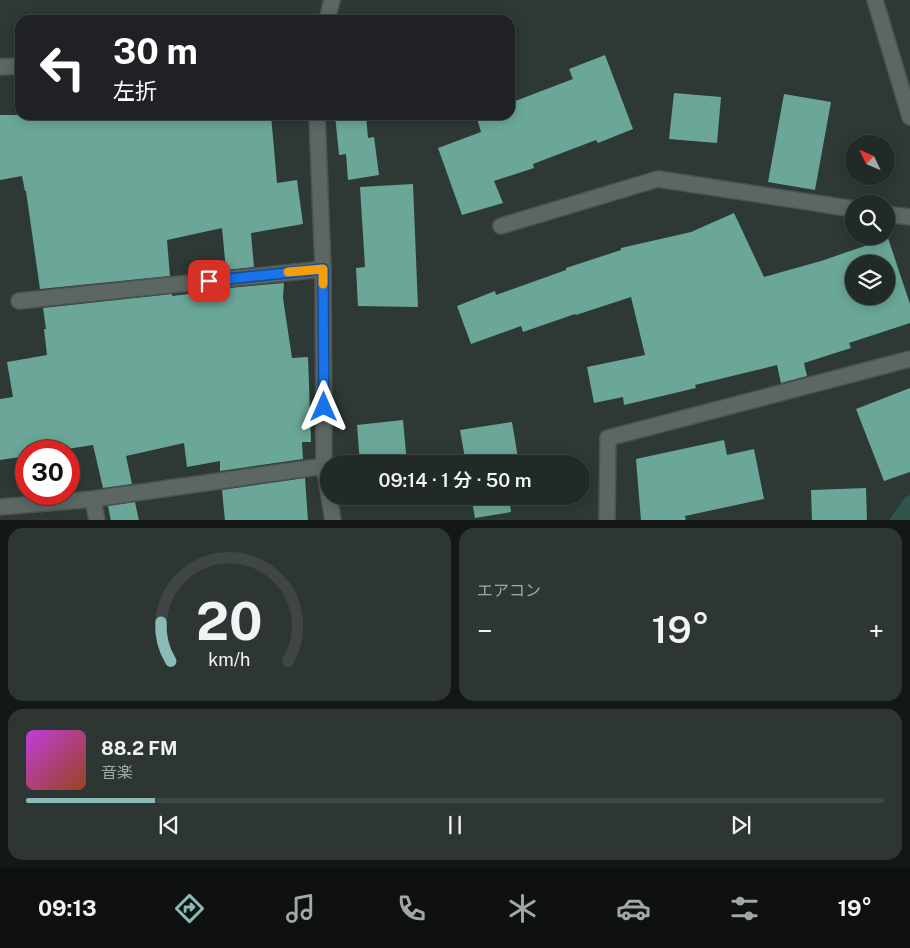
<!DOCTYPE html>
<html lang="ja">
<meta charset="utf-8">
<style>
:root{--surface:#222a28;--page:#2e3634;--text:#f1f3f6;--muted:#a2a7a8;--line:#3f4645;--accent:#8bbbb9}
body{margin:0;font-family:"Public Sans","Noto Sans JP",sans-serif;background:var(--page);color:var(--text);height:100vh;display:flex;flex-direction:column;font-size:19px;white-space:nowrap}
*{box-sizing:border-box;margin:0}
p{font-size:16px;color:var(--muted)}
.icon{flex:none;width:28px;height:28px;fill:none;stroke:currentColor;stroke-width:2;stroke-linecap:round;stroke-linejoin:round}
.map{position:relative;height:520px;overflow:hidden}
.sheet{display:flex;flex-direction:column;gap:8px;padding:8px;background:#131716;flex:1}
.sheet>*{flex:none}
.top-card{position:absolute;left:15px;top:15px;width:500px;height:105px;border-radius:15px;box-shadow:0 2px 12px #0003,0 0 0 1px var(--line);background:#202124;color:#fff;overflow:hidden}
.needle{width:32px;rotate:314deg}
.fabs{position:absolute;left:845px;top:135px;display:grid;gap:10px}
.fabs a{display:grid;place-items:center;width:50px;height:50px;border-radius:50%;background:var(--surface);box-shadow:0 2px 12px #0003,0 0 0 1px var(--line);font-size:25px}
.speed{position:absolute;left:15px;top:440px;display:flex;gap:10px;font-size:25px;font-weight:700;text-align:center}
.speed>*{display:grid;place-content:center;width:65px;height:65px;border-radius:50%;background:var(--surface);box-shadow:0 2px 12px #0003,0 0 0 1px var(--line);line-height:1}
.speed .limit{border:8px solid #d22;background:#fff;color:#111}
.pin{position:absolute;display:grid;place-items:center;width:42px;height:42px;color:#fff;margin:-21px;border-radius:10px;box-shadow:0 2px 8px #0006}
.me{position:absolute;width:55px;margin:-28px;rotate:0deg;stroke-linejoin:round;filter:drop-shadow(0 0 4px #0008)}
.turn{display:flex;align-items:center;gap:18px;height:105px;padding:0 15px;font-size:22px}
.turn .icon{width:65px;height:65px;stroke-width:2.5}
.turn b{display:block;font-size:35px;line-height:42px}
.big{font-size:38px;font-weight:600;line-height:1.1}
.sheet .card{flex:1;display:flex;flex-direction:column;justify-content:center;gap:8px;min-width:0;padding:0 18px;border-radius:15px;background:var(--page)}
.sheet .dial{align-items:center;gap:0}
.dial svg{height:130px;overflow:visible;fill:none;stroke:var(--line);stroke-width:7;stroke-linecap:round;text-anchor:middle}
.dial text{fill:var(--text);stroke:none}
.song{display:flex;align-items:center;gap:15px}
.cover{width:60px;height:60px;border-radius:8px;background:linear-gradient(135deg,hsl(290 70% 55%),hsl(20 70% 35%))}
.played{height:5px;border-radius:2px;background:linear-gradient(90deg,var(--accent) 15%,var(--line) 15%)}
.keys{display:flex;justify-content:space-around;direction:ltr}
.heat{display:flex;justify-content:space-between;align-items:center;font-size:28px;direction:ltr}
.sheet .tiles{flex:1;display:grid;gap:8px;grid-template-columns:1fr 1fr}
.card:last-child{grid-column:span 2}
.trip{position:absolute;left:320px;top:455px;width:270px;height:50px;border-radius:25px;background:var(--surface);box-shadow:0 2px 12px #0003,0 0 0 1px var(--line);font-weight:600;line-height:50px;text-align:center}
.tab-bar{display:flex;height:80px;justify-content:space-around;align-items:center;background:#0e1110;color:var(--muted)}
.tab-bar .icon{width:35px;height:35px}
.tab-bar .on{color:var(--accent)}
.tab-bar b{font-size:22px;color:var(--text)}
.map>svg:first-child{display:block}
.green{fill:#30534b}
.building{fill:#6aa798;fill-rule:evenodd}
.lines{fill:none;stroke-linecap:round;stroke-linejoin:round}
.street-casing{stroke:#4b5351;stroke-width:18}
.secondary-casing{stroke:#4b5351;stroke-width:18}
.street{stroke:#5c6663;stroke-width:15}
.secondary{stroke:#5c6663;stroke-width:15}
.route-casing{stroke:#114b97;stroke-width:12}
.route{stroke:#1a73e8;stroke-width:9}
.slow{stroke:#f59e0b;stroke-width:9}
</style>
<div class="map">
<svg width="910" height="521" viewBox="0 0 910 521">
<rect width="100%" height="100%" fill="#2e3835"/>
<!-- green -->
<path class="green" d="M 910,495 L 910,520 L 889,520 L 905,497 Z"/>
<!-- building -->
<path class="building" d="M 605,55 L 633,129 L 598,143 L 596,140 L 533,164 L 534,168 L 494,181 L 503,203 L 462,215 L 438,148 L 481,132 L 476,115 L 510,115 L 510,103 L 573,79 L 569,69 Z
M 674,93 L 721,97 L 717,143 L 669,139 Z
M 784,94 L 831,102 L 815,190 L 768,182 Z
M 0,115 L 271,115 L 277,183 L 297,180 L 303,224 L 251,233 L 254,267 L 226,270 L 222,228 L 167,240 L 170,276 L 40,289 L 26,191 L 25,191 L 22,176 L 0,180 Z
M 335,115 L 366,115 L 368,138 L 374,137 L 379,175 L 348,180 L 346,154 L 339,155 Z
M 413,184 L 418,307 L 358,306 L 356,268 L 365,267 L 360,187 Z
M 734,213 L 764,277 L 821,261 L 888,238 L 910,304 L 910,323 L 849,343 L 851,348 L 804,363 L 807,376 L 781,383 L 777,365 L 695,385 L 696,388 L 624,405 L 623,397 L 594,403 L 587,367 L 645,355 L 631,297 L 576,315 L 575,314 L 523,332 L 521,326 L 471,344 L 457,306 L 495,291 L 496,295 L 566,270 L 566,268 L 621,250 L 621,248 L 691,232 ZM 854,264 L 886,264 L 886,296 L 854,296 Z
M 284,283 L 283,298 L 292,358 L 308,357 L 311,442 L 302,442 L 303,459 L 220,471 L 220,461 L 187,467 L 184,443 L 126,456 L 132,484 L 103,488 L 93,445 L 54,451 L 26,451 L 26,456 L 0,460 L 0,399 L 13,397 L 7,362 L 47,355 L 44,329 L 46,329 L 43,308 L 172,294 L 172,296 L 229,289 L 229,288 Z
M 910,388 L 910,472 L 884,481 L 856,409 Z
M 403,420 L 407,464 L 360,464 L 357,425 Z
M 512,422 L 519,464 L 466,464 L 460,430 Z
M 724,440 L 727,455 L 754,449 L 764,499 L 685,516 L 686,521 L 641,521 L 636,459 Z
M 305,478 L 308,521 L 225,521 L 222,490 Z
M 866,488 L 867,521 L 812,521 L 811,490 Z
M 471,496 L 509,496 L 511,512 L 475,518 Z
M 135,502 L 139,521 L 111,521 L 108,506 Z"/>
<g class="lines">
<defs>
<path id="street" d="M 327,20 L 332,0
M 0,67 L 20,66
M 317,115 L 323,269 L 324,466 L 329,495
M 886,214 L 910,217
M 501,226 L 658,179 L 854,209
M 19,301 L 323,269
M 329,496 L 333,521
M 93,499 L 97,521
M 0,507 L 93,499 L 324,466
M 607,519 L 608,438 L 910,359"/>
<path id="secondary" d="M 875,0 L 910,117"/>
</defs>
<!-- street casing -->
<use href="#street" class="street-casing"/>
<!-- secondary casing -->
<use href="#secondary" class="secondary-casing"/>
<!-- street -->
<use href="#street" class="street"/>
<!-- secondary -->
<use href="#secondary" class="secondary"/>
</g>
<g class="lines">
<defs>
<path id="route" d="M 209,281 L 323,269 L 324,407"/>
</defs>
<!-- route casing -->
<use href="#route" class="route-casing"/>
<!-- route -->
<use href="#route" class="route"/>
<!-- slow -->
<path class="slow" d="M 288,272 L 323,269 L 323,284"/>
</g>
</svg>
<div class="fabs">
<a><svg class="needle" viewBox="-14 -14 28 28"><path d="M0-13l5 13h-10z" fill="#e53935"/><path d="M0 13l5-13h-10z" fill="#a2a7a8"/></svg></a>
<a><svg class="icon" aria-label="search" viewBox="0 0 24 24"><circle cx="10" cy="10" r="6"/><path d="M15 15l6 6"/></svg></a>
<a><svg class="icon" aria-label="layers" viewBox="0 0 24 24"><path d="M12 4l9 5-9 5-9-5zM3 14l9 5 9-5"/></svg></a>
</div>
<div class="speed"><div class="limit">30</div></div>
<div class="pin" style="left:209px;top:281px;background:#d93025"><svg class="icon" aria-label="arrive" viewBox="0 0 24 24"><path d="M6 21V4h12l-3 4 3 4H6"/></svg></div>
<svg class="me" style="left:324px;top:407px" viewBox="-20 -20 40 40"><path d="M0-17L14 15 0 8-14 15z" fill="#1a73e8" stroke="#fff" stroke-width="4"/></svg>
<div class="trip">09:14 · 1 分 · 50 m</div>
<div class="top-card">
<div class="turn"><svg class="icon" aria-label="left" viewBox="0 0 24 24"><path d="M17 20v-9H6M10 6l-5 5 5 5"/></svg><div><b>30 m</b>左折</div></div>
</div>
</div>
<section class="sheet">
<div class="tiles">
<div class="card dial"><svg viewBox="0 0 100 80">
<path d="M14 69A42 42 0 1 1 86 69"/>
<path d="M14 69A42 42 0 0 1 8 45" stroke="#8bbbb9"/>
<text x="50" y="56" font-size="32" font-weight="700">20</text>
<text x="50" y="72" font-size="11">km/h</text>
</svg></div>
<div class="card"><p>エアコン</p>
<div class="heat"><a>−</a><b class="big">19°</b><a>+</a></div>
</div>
<div class="card">
<div class="song"><i class="cover"></i><div><b>88.2 FM</b><p>音楽</p></div></div>
<div class="played"></div>
<div class="keys"><svg class="icon" aria-label="previous" viewBox="0 0 24 24"><path d="M18 5L8 12l10 7zM5 5v14"/></svg><svg class="icon" aria-label="pause" viewBox="0 0 24 24"><path d="M8 5v14M16 5v14"/></svg><svg class="icon" aria-label="next" viewBox="0 0 24 24"><path d="M6 5l10 7-10 7zM19 5v14"/></svg></div>
</div>
</div>
</section>
<nav class="tab-bar">
<b>09:13</b>
<svg class="icon on" aria-label="directions" viewBox="0 0 24 24"><path d="M12 3l9 9-9 9-9-9zM9 14v-3h6M13 9l2 2-2 2"/></svg>
<svg class="icon" aria-label="music" viewBox="0 0 24 24"><path d="M9 18V5l10-2v13"/><circle cx="6" cy="18" r="3"/><circle cx="16" cy="16" r="3"/></svg>
<svg class="icon" aria-label="phone" viewBox="0 0 24 24"><path d="M5 4h4l2 5-3 2q2 4 5 5l2-3 5 2v4C11 20 4 13 5 4z"/></svg>
<svg class="icon" aria-label="climate" viewBox="0 0 24 24"><path d="M12 3v18M4 7l16 10M4 17L20 7"/></svg>
<svg class="icon" aria-label="car" viewBox="0 0 24 24"><path d="M5 17H2v-5l4-1 3-4h7l3 4 3 1v5h-3M9 17h6M6 11h13"/><circle cx="7" cy="17" r="2"/><circle cx="17" cy="17" r="2"/></svg>
<svg class="icon" aria-label="filters" viewBox="0 0 24 24"><path d="M4 7h16M4 17h16"/><circle cx="9" cy="7" r="2"/><circle cx="15" cy="17" r="2"/></svg>
<b>19°</b>
</nav>
